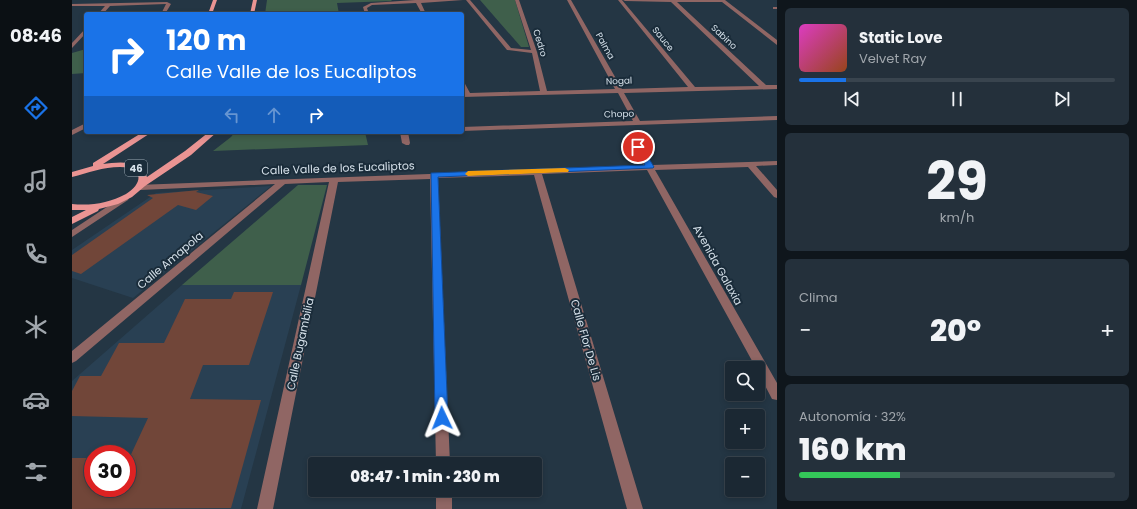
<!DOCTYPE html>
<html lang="es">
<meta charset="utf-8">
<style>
:root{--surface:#1b2833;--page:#24303b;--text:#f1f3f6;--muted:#a0a6ac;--line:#39444e;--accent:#1a73e8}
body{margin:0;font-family:Poppins,sans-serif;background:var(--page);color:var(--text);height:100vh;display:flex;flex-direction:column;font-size:15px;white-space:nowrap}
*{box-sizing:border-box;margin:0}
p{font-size:13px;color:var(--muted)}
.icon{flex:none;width:22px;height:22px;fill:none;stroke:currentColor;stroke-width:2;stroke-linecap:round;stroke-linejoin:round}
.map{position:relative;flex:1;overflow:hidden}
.details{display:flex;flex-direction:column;gap:8px;padding:8px;background:#0f161c;width:360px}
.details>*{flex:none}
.banner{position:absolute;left:12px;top:12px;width:380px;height:122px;border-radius:4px;box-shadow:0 2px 6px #0003,0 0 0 1px var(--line);background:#1a73e8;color:#fff;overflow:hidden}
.buttons{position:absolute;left:653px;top:361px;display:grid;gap:8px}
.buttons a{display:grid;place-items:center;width:40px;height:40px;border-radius:4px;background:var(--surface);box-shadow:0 2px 6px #0003,0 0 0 1px var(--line);font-size:20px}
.speed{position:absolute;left:12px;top:445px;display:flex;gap:8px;font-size:20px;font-weight:700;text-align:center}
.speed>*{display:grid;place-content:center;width:52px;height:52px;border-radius:50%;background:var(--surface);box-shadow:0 2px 6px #0003,0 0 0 1px var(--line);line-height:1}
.speed .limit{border:6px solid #d22;background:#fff;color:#111}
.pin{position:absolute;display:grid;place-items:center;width:34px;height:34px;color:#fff;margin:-17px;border:2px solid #fff;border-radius:50%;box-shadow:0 1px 4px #0007}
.me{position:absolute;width:44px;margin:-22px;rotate:358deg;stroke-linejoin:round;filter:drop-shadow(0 0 3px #0008)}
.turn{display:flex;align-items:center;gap:14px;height:84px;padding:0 16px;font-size:18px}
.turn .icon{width:52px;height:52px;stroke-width:2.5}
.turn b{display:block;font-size:28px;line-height:34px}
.lanes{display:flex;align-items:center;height:38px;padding:0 16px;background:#0003;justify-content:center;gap:20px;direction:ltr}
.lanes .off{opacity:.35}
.big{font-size:30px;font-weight:800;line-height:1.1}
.details .widget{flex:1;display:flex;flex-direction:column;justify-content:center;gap:6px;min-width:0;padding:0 14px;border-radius:6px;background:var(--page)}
.details .dial{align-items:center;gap:0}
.dial b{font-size:52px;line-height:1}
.song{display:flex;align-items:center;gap:12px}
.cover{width:48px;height:48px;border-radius:6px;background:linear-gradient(135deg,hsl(310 70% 55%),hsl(20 70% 35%))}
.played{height:4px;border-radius:2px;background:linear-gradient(90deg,var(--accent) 15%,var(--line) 15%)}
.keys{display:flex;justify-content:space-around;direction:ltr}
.heat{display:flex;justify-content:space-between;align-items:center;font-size:22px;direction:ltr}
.charge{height:6px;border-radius:3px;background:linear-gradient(90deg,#34c759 32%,var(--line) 0)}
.trip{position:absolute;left:236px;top:457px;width:234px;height:40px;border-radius:4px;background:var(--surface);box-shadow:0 2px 6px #0003,0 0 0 1px var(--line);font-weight:800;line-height:40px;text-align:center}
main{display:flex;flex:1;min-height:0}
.menu{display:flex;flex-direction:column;width:72px;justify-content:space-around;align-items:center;background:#0b1014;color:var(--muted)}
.menu .icon{width:28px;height:28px}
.menu .on{color:var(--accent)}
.menu b{font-size:18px;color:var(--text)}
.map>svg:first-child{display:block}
.built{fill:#294053;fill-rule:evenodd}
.green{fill:#3f5f4b}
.building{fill:#714639}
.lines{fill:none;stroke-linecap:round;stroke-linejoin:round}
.minor{fill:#906664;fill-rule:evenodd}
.major{fill:#ea9493;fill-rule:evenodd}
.route{fill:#1a73e8;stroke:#114b97}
.slow{fill:#f59e0b}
.labels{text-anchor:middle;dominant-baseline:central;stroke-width:4;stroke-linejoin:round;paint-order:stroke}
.far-street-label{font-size:9px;fill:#d5e0e9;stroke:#1a2c3a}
.shield{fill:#1a2c3a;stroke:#9daab4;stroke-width:1}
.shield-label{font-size:10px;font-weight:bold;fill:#d5e0e9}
.street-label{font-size:11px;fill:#d5e0e9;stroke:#1a2c3a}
</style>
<main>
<nav class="menu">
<b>08:46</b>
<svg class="icon on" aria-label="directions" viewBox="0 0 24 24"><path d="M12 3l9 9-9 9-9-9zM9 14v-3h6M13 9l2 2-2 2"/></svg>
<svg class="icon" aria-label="music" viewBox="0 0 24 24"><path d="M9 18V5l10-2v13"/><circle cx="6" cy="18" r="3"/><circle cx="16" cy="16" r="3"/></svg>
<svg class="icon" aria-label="phone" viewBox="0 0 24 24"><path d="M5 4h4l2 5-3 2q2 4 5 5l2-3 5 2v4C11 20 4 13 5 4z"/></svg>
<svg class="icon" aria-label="climate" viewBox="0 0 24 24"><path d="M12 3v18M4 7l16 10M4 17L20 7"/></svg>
<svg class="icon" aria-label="car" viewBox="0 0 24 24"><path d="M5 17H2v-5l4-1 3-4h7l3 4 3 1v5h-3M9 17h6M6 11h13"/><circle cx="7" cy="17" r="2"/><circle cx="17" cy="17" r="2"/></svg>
<svg class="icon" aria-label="filters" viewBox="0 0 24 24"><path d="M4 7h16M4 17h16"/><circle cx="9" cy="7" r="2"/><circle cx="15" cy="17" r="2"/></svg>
</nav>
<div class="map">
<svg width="705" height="509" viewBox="0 0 705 509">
<rect width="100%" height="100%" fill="#243644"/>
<!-- built -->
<path class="built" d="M 199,186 L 61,298 L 0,278 L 0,250 L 84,193 Z
M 110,285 L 229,285 L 169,509 L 0,509 L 0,381 ZM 21,454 L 55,454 L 55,488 L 21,488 Z"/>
<!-- green -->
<path class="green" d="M 195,0 L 319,0 L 320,1 L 265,3 L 267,14 L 193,14 Z
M 408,0 L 443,0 L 457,47 L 449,47 Z
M 14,49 L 14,73 L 0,74 L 0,53 Z
M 163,132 L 293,132 L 296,145 L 141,151 L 159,137 Z
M 226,185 L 255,185 L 229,285 L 110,285 Z"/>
<!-- building -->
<path class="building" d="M 127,190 L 124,192 L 141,196 L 124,210 L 106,205 L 9,274 L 0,271 L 0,255 L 81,198 L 75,195 Z
M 162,292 L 201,292 L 177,365 L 131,365 L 118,399 L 189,400 L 159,508 L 0,509 L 0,458 L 21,458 L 21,488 L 55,488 L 55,463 L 76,418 L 0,416 L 0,391 L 8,376 L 29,376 L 47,343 L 92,343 L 113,299 L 159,299 Z"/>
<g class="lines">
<!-- minor -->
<path class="minor" d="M 343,0 L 391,0 L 349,3 L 354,14 L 350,14 L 344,3 L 300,5 L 295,8 L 297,14 L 293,14 L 291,7 L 299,3 Z
M 394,0 L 398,0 L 439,48 L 459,50 L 443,0 L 447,0 L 465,52 L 475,91 L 543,89 L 495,0 L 499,0 L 550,89 L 616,87 L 546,0 L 550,0 L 623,87 L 687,86 L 599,2 L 553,1 L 551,0 L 653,0 L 705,40 L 705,45 L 650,2 L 605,2 L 694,85 L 705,85 L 705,89 L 552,93 L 568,121 L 705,116 L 705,120 L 390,131 L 390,127 L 561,121 L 546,93 L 390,97 L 390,93 L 392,93 L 390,89 L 390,81 L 392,82 L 398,93 L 468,91 L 460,53 L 435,50 Z
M 95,2 L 99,4 L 93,14 L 89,14 L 94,4 L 38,6 L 31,14 L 26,14 L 33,6 L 0,6 L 0,4 Z
M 701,7 L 705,7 L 705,9 L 701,9 Z
M 14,28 L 14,33 L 0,48 L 0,43 Z
M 14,123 L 14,128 L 0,135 L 0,130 Z
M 328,132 L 336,132 L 338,143 L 337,145 L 334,145 L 330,143 Z
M 563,145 L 569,145 L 580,165 L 705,161 L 705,165 L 684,166 L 705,190 L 705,198 L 702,197 L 676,167 L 583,170 L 705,383 L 705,400 L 700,399 L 686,372 L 686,368 L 684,368 L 575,170 L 470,174 L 571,509 L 555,509 L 462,175 L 366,178 L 378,464 L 364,464 L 358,179 L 266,182 L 201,509 L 185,509 L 257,182 L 213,184 L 4,361 L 0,363 L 0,351 L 203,184 L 68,190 L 65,189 L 64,187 L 65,185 L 572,166 L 562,147 Z
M 53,195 L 56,196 L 57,198 L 56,200 L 0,237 L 0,230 Z
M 364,490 L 380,490 L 380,509 L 364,509 Z"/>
<!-- major -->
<path class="major" d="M 141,0 L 145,0 L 140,14 L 136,14 Z
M 181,0 L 185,0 L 182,14 L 178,14 Z
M 71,132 L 80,132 L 31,164 C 46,162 69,159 75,177 L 113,151 L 137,132 L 145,132 L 119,155 L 73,186 L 60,197 L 46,204 L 27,209 L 26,211 L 0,224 L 0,217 L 14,210 L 0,210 L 0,204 C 19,206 37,203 54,194 C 72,183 71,167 48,167 C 31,167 16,173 0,177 L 0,172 L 21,166 L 21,163 Z"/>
</g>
<!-- route -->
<path class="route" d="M 564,145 L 569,145 L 582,167 L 581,168 L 366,177 L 376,418 L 374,422 L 370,423 L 365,422 L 363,418 L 359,173 L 573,165 L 563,147 Z"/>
<!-- slow -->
<path class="slow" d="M 493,168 L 497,170 L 496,172 L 396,176 L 393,174 L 396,171 Z"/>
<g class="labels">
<!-- far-street labels -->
<g class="far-street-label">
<text transform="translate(652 37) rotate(43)">Sabino</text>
<text transform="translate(591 39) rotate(51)">Sauce</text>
<text transform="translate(468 43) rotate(73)">Cedro</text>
<text transform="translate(533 46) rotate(61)">Palma</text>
<text transform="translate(547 81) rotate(-2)">Nogal</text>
<text transform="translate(547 114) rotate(-2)">Chopo</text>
</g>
<!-- shield labels -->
<rect class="shield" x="53" y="160" width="22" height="16" rx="3"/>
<g class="shield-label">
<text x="64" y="168">46</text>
</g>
<!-- street labels -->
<g class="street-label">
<text transform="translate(266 168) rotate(-2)">Calle Valle de los Eucaliptos</text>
<text transform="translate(98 260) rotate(-40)">Calle Amapola</text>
<text transform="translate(646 265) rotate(61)">Avenida Galaxia</text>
<text transform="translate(514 340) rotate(74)">Calle Flor De Lis</text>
<text transform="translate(228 344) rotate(-78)">Calle Bugambilia</text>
</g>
</g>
</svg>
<div class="buttons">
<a><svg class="icon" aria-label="search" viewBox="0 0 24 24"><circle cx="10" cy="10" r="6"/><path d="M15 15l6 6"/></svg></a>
<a>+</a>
<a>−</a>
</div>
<div class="speed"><div class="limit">30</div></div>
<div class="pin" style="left:566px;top:147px;background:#d93025"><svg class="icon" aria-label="arrive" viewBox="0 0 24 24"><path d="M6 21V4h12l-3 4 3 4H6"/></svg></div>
<svg class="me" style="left:370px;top:418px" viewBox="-20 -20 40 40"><path d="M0-17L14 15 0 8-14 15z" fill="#1a73e8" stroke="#fff" stroke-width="4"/></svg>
<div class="trip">08:47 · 1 min · 230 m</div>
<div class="banner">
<div class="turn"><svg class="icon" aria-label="right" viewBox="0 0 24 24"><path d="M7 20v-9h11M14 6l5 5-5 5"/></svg><div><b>120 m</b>Calle Valle de los Eucaliptos</div></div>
<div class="lanes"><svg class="icon off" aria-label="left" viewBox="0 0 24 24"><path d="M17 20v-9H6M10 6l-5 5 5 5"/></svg><svg class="icon off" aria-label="ahead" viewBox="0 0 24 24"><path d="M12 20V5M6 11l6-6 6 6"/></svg><svg class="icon" aria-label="right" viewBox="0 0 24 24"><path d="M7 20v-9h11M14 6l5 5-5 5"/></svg></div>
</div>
</div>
<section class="details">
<div class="widget">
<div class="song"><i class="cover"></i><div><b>Static Love</b><p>Velvet Ray</p></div></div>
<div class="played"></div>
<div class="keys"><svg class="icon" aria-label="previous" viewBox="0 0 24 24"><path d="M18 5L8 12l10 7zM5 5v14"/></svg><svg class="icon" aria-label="pause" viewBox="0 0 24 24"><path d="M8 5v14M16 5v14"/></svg><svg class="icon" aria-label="next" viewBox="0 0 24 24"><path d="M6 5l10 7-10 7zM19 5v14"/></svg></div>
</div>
<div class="widget dial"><b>29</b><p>km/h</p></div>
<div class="widget"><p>Clima</p>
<div class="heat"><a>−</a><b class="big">20°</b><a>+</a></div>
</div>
<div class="widget"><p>Autonomía · 32%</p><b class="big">160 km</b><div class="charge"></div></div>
</section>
</main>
